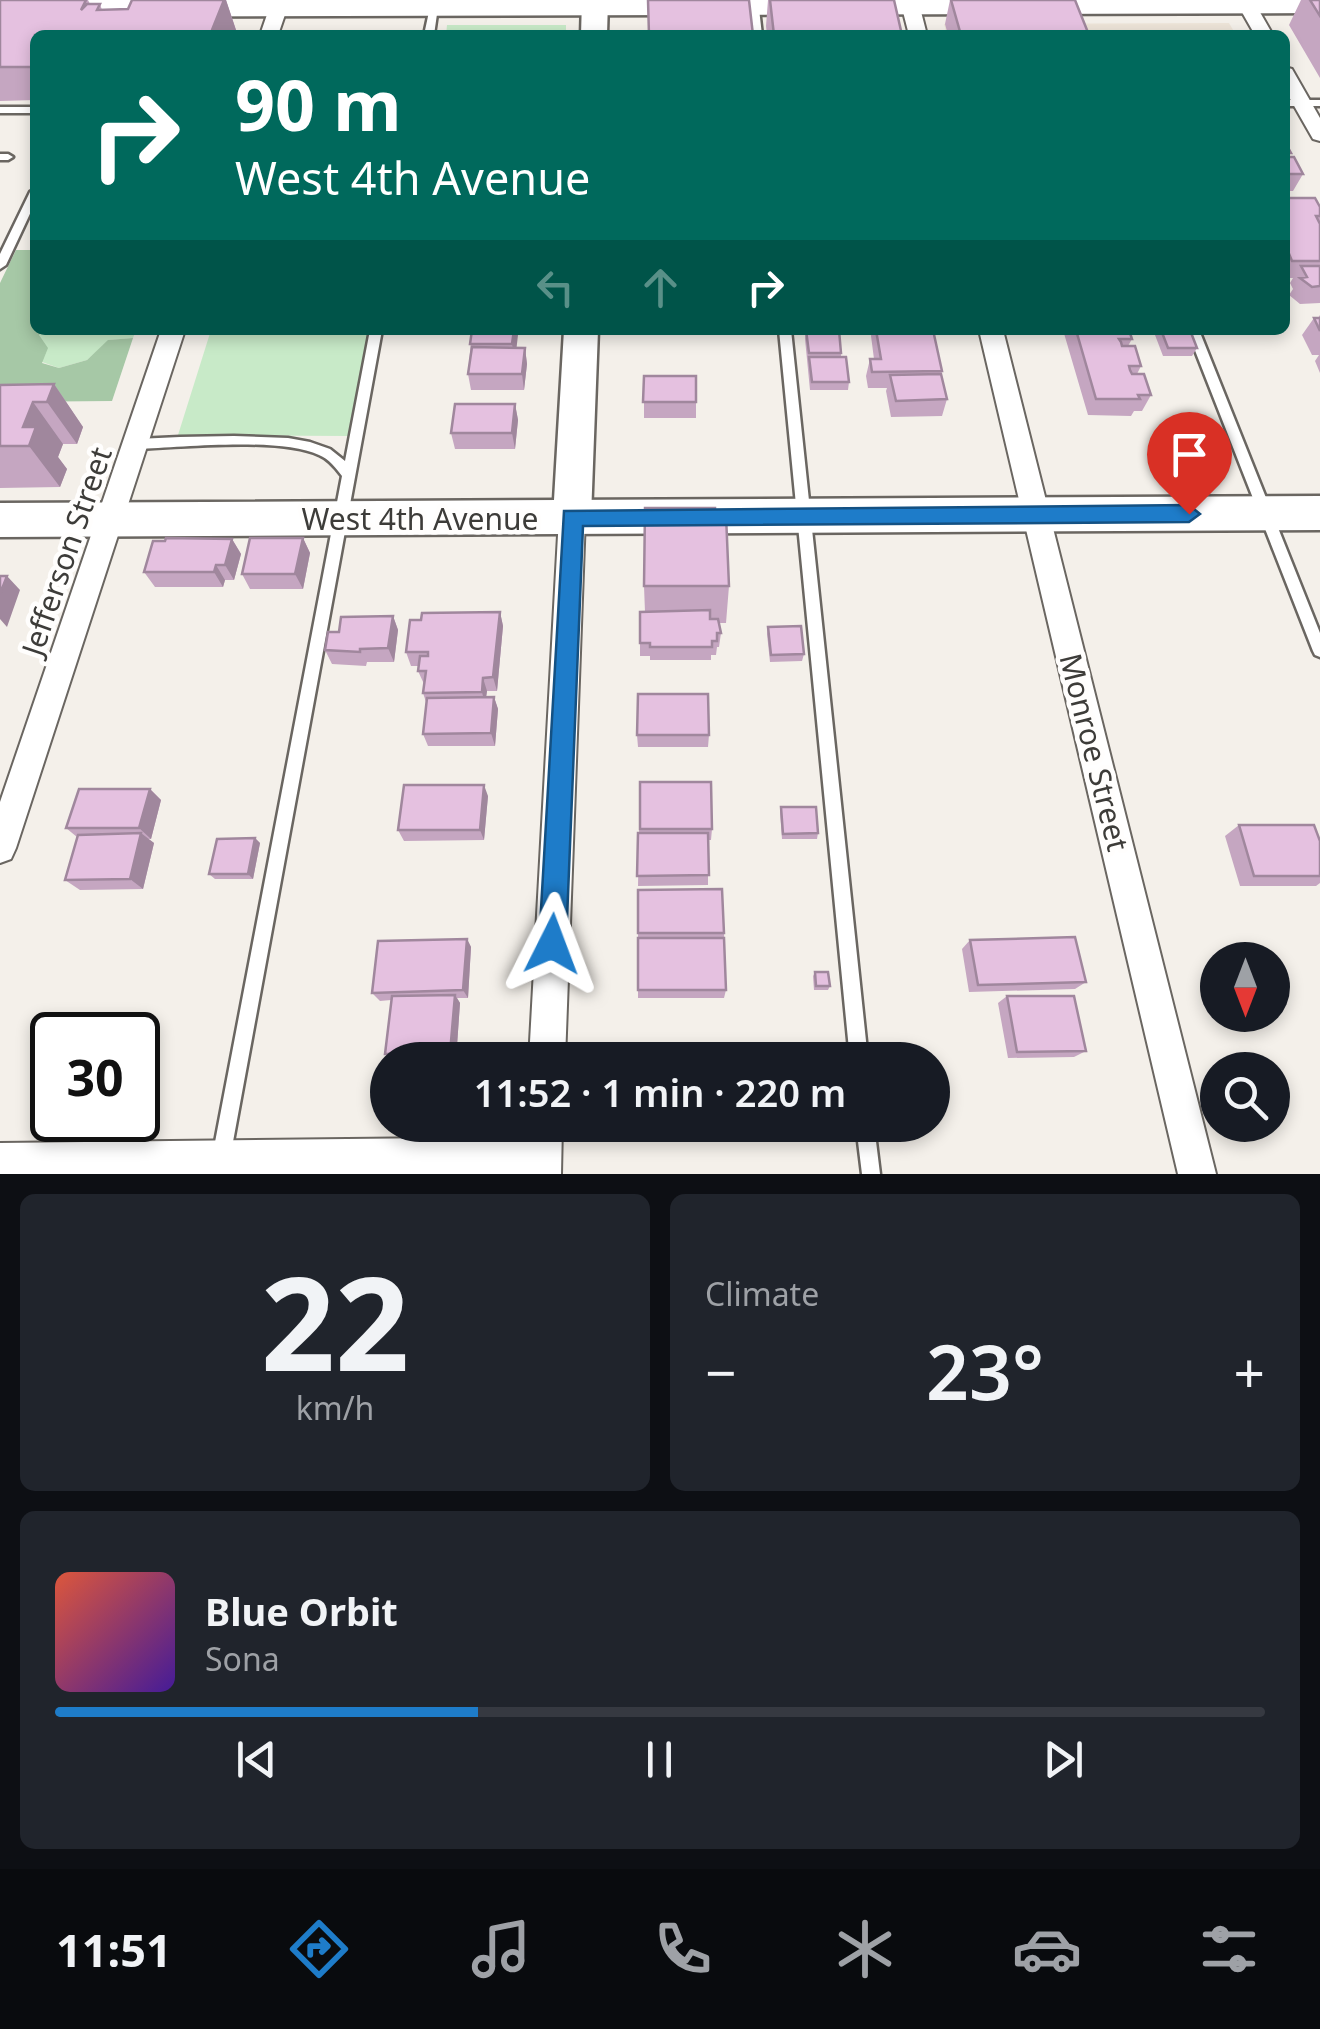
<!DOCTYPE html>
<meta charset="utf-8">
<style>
:root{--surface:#171b24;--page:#20242c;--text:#f1f3f6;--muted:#9ea1a6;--line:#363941;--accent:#1e7cc9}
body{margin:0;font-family:"Noto Sans",sans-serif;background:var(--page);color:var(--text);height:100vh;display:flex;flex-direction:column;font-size:38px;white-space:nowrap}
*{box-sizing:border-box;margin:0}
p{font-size:32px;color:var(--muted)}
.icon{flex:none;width:55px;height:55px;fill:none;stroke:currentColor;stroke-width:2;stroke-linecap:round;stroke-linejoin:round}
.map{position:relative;height:1174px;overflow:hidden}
.side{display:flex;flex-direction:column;gap:20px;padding:20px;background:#0d0f14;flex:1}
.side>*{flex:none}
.banner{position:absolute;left:30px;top:30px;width:1260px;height:305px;border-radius:15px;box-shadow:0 5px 15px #0003;background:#00695c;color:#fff;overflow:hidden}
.needle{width:65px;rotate:180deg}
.tools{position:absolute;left:1200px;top:942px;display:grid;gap:20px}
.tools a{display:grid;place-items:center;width:90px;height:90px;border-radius:50%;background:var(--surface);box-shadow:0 5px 15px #0003;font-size:50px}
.speed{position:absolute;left:30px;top:1012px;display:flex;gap:20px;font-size:50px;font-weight:700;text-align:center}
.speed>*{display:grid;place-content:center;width:130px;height:130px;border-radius:50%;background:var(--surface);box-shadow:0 5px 15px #0003;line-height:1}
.speed .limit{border:5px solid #111;border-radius:15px;background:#fff;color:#111}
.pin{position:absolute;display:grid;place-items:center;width:85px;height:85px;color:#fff;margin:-102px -42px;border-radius:50% 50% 50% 0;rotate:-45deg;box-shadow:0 0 10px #0007}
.pin .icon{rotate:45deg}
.me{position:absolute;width:110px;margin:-55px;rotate:3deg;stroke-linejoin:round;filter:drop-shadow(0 0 8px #0008)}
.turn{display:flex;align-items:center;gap:35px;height:210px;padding:0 40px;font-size:45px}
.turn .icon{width:130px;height:130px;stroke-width:2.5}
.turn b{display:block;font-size:70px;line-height:85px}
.lanes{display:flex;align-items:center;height:95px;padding:0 40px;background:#0003;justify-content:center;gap:50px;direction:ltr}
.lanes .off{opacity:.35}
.big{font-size:75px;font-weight:600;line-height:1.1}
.side .card{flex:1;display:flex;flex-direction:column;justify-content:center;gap:15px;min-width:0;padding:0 35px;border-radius:15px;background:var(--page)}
.side .dial{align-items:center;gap:0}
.dial b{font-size:130px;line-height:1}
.song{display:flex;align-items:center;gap:30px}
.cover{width:120px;height:120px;border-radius:15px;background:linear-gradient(135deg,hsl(10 70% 55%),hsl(260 70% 35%))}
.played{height:10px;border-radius:5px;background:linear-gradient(90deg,var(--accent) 35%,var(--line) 35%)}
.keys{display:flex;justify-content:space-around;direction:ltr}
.heat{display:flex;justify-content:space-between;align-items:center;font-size:55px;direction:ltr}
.side .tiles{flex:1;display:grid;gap:20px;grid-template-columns:1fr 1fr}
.card:last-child{grid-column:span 2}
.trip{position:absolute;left:370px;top:1042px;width:580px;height:100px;border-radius:50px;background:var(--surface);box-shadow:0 5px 15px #0003;font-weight:600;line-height:100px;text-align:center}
.tabs{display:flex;height:160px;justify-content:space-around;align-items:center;background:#090b0e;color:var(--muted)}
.tabs .icon{width:70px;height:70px}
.tabs .selected{color:var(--accent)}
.tabs b{font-size:45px;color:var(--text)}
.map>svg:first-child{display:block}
.built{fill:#ede4d8}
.green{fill:#c8eac8}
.forest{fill:#a6c8a6}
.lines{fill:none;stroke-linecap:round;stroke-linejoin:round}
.lane-casing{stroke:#6a6661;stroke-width:5}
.street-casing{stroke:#6a6661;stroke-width:4}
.secondary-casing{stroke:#6a6661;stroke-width:5}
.primary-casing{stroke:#6a6661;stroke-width:5}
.lane{fill:#fff;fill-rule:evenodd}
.street{fill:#fff;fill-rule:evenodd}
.secondary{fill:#fff;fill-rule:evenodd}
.primary{fill:#fff;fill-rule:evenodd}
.wall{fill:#c5a6c1}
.shaded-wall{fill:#a0879d}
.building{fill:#e5c1e0;stroke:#a0879d;stroke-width:2.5}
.route{fill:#1e7cc9;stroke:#145183;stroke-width:2.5}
.labels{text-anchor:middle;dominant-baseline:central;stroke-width:9;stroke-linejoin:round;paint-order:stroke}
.street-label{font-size:30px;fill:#3d3c39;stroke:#fffefd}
</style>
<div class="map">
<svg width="1320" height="1174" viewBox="0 0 1320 1174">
<rect width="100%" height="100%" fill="#f4f0ea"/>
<!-- built -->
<path class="built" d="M 1229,23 L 1236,35 L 947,35 L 944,24 Z"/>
<!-- green -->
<path class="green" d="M 447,25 L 566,25 L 566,35 L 446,35 Z
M 43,330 L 136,330 L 133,338 L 109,340 L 87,360 L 59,368 L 42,362 L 39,334 Z
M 211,330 L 369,330 L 349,436 L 178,435 Z"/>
<!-- forest -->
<path class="forest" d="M 16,250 L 35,250 L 35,330 L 43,330 L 39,335 L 48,348 L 42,363 L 59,368 L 87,360 L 108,340 L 133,338 L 112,401 L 0,402 L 0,283 Z"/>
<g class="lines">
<defs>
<path id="lane" d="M 750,0 L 758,0 L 762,35 L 752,35 Z
M 434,4 L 438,7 L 434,35 L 424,35 L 430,7 Z
M 1285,100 L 1320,100 L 1320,106 L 1285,106 Z
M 0,107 L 35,107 L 35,113 L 0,113 Z
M 0,154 L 8,154 L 13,157 L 8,160 L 0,160 Z
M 35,189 L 35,203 L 6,265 L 0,269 L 0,254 L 30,192 Z
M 370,330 L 382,330 L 230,1158 L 228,1165 L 221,1167 L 214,1165 L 212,1158 L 342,476 C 336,468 329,459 319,455 C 280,437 182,447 137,449 L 131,444 L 137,439 L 180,437 L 234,436 L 288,438 L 310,442 L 330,449 L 345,461 Z
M 779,330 L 791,330 L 868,1060 L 850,1060 Z
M 1187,330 L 1199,330 L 1320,633 L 1320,657 L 1315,655 L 1313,651 Z
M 856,1125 L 874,1125 L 880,1174 L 862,1174 Z"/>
<path id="street" d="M 272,0 L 290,0 L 278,35 L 260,35 Z
M 900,0 L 918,0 L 927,35 L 909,35 Z
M 1235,0 L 1253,0 L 1273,35 L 1255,35 Z
M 1285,67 L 1292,69 L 1320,118 L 1320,141 L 1313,139 L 1285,90 Z
M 161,330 L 185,330 L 16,848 L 11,859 L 0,863 L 0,802 Z
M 979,330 L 1003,330 L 1216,1174 L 1178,1174 Z
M 572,506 L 581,510 L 585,517 L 565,1060 L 529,1060 L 559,517 L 563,510 Z
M 526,1125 L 562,1125 L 561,1174 L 0,1174 L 0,1143 L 525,1137 Z"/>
<path id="secondary" d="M 582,0 L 608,0 L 607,35 L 581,35 Z
M 564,330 L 598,330 L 591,517 L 586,528 L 572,532 L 558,528 L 553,517 Z"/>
<path id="primary" d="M 0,0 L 1320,0 L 1320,13 L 0,17 Z
M 1320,496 L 1320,530 L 0,537 L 0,503 Z"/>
</defs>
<!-- lane casing -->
<use href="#lane" class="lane-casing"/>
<!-- street casing -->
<use href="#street" class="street-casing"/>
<!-- secondary casing -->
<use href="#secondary" class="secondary-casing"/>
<!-- primary casing -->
<use href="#primary" class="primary-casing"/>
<!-- lane -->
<use href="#lane" class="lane"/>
<!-- street -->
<use href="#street" class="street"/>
<!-- secondary -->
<use href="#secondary" class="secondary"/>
<!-- primary -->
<use href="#primary" class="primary"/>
</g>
<!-- wall -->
<path class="wall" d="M 0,0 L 88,0 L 90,4 L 100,4 L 102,10 L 128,9 L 132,0 L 226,0 L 236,30 L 234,35 L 35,35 L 35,100 L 0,101 Z
M 768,0 L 894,0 L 902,35 L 767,35 L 766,26 Z
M 950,0 L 1089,35 L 948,35 L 945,24 Z
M 1301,0 L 1320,0 L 1320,78 L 1289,25 Z
M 1285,142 L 1291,153 L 1288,157 L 1303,174 L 1293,191 L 1285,191 Z
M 1285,198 L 1320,207 L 1320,303 L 1300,304 L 1289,295 L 1293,289 L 1290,283 L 1293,278 L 1285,278 Z
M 1320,315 L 1320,373 L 1315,361 L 1319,355 L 1312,355 L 1302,335 L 1314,318 L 1318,318 Z
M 472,330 L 517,330 L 516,348 L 525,348 L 527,364 L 524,390 L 471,390 L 468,374 Z
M 647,330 L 700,330 L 700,332 L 647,332 Z
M 806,330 L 841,353 L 841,357 L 849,382 L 848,390 L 810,390 L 805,339 Z
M 872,330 L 933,330 L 942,371 L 941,375 L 947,399 L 942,416 L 891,417 L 886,391 L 887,388 L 868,388 L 866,376 L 870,359 L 874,359 L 871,336 Z
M 1063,330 L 1129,330 L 1132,339 L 1128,346 L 1141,366 L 1137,374 L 1151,395 L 1142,411 L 1134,411 L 1131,416 L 1088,415 Z
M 1158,330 L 1190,330 L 1197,348 L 1192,356 L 1163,356 L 1155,335 Z
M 644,376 L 696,402 L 696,418 L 644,418 Z
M 54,384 L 83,427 L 77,444 L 63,444 L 58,457 L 67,469 L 60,487 L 0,488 L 0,385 Z
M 515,404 L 518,420 L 515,449 L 455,449 L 451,433 Z
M 715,515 L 729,586 L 726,623 L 719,623 L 721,633 L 719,647 L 717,647 L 716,655 L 711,655 L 711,660 L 650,660 L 650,656 L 640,656 L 640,612 L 645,612 L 644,586 Z
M 303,538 L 310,553 L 303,589 L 250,589 L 242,574 Z
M 232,539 L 241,554 L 234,580 L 225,580 L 223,587 L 155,587 L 144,572 Z
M 500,612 L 503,626 L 497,691 L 487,691 L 486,697 L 494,697 L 498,709 L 495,746 L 428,746 L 423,734 L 426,702 L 423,693 L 424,684 L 418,671 L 418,666 L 411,666 L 406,652 Z
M 393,616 L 398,630 L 394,662 L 367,662 L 366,666 L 332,664 L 325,650 L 339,632 Z
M 768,627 L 804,654 L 802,661 L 770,662 L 767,634 Z
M 637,735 L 709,735 L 708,747 L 638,747 Z
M 640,782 L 712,829 L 711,840 L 708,840 L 708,885 L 638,886 Z
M 150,789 L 161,800 L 151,839 L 148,839 L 154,843 L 143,889 L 80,890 L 65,880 L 77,837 L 66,828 Z
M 488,796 L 484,840 L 404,841 L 398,830 Z
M 781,807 L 818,833 L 817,839 L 782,839 L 780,812 Z
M 1239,825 L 1320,841 L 1320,883 L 1316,886 L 1240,886 L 1225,836 Z
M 255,838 L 260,843 L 253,879 L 215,879 L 209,874 Z
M 638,890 L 724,933 L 726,990 L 724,998 L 638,998 Z
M 467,939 L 471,947 L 468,998 L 457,998 L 460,1003 L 456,1060 L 392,1060 L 385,1054 L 391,1000 L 380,1001 L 372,993 Z
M 970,940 L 1086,982 L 1075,989 L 969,992 L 962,949 Z
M 815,972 L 830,986 L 828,990 L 814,990 L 813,976 Z
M 1007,996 L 1086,1051 L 1074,1057 L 1008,1058 L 998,1003 Z"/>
<!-- shaded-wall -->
<path class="shaded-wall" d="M 224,0 L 226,0 L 236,30 L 234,35 L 210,35 Z
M 514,330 L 517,330 L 518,335 L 515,361 L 512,344 Z
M 525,348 L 527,364 L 524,390 L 522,374 Z
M 54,384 L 83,427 L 77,444 L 47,402 Z
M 33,402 L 63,444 L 58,457 L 67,469 L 60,487 L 29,446 L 23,427 Z
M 515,404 L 518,420 L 515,449 L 512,433 Z
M 303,538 L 310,553 L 303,589 L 295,574 Z
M 232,539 L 241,554 L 234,580 L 225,565 Z
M 216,565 L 225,580 L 223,587 L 214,572 Z
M 7,576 L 20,590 L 7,627 L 0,619 L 0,594 Z
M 500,612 L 503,626 L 497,691 L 493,677 Z
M 393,616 L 398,630 L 394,662 L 388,648 Z
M 483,678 L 487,691 L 485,705 L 482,692 Z
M 494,697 L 498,709 L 495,746 L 491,733 Z
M 484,785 L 488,796 L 484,840 L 480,830 Z
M 150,789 L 161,800 L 151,839 L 139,828 Z
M 141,833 L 154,843 L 143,889 L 130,879 Z
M 255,838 L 260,843 L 253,879 L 248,874 Z
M 467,939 L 471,947 L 468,998 L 463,990 Z
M 455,995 L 460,1003 L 456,1060 L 450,1053 Z"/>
<!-- building -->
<path class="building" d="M 0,0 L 86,0 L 81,10 L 87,4 L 100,4 L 97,10 L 128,9 L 132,0 L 224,0 L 210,35 L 35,35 L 35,67 L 0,67 Z
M 648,0 L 749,0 L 753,35 L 649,35 Z
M 770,0 L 894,0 L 902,35 L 774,35 Z
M 951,0 L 1075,0 L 1089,35 L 961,35 Z
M 1310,0 L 1320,0 L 1320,16 Z
M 1285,142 L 1291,153 L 1285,153 Z
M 1285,157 L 1294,157 L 1303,174 L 1285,174 Z
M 1285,198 L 1315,198 L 1320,207 L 1320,216 L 1316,216 L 1320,224 L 1320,261 L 1292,261 L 1285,244 Z
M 1301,266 L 1320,266 L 1320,286 L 1312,287 L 1300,278 L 1307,277 Z
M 1314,318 L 1320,318 L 1320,331 Z
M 472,330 L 514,330 L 512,344 L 470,344 Z
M 806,330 L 839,330 L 841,353 L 809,353 Z
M 876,330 L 933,330 L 942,371 L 872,372 L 870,359 L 881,359 Z
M 1076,330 L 1129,330 L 1132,339 L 1119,339 L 1121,342 L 1122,346 L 1135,346 L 1141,366 L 1129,366 L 1130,370 L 1132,374 L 1144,374 L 1151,395 L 1138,395 L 1140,399 L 1096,399 Z
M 1161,330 L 1190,330 L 1197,348 L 1168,348 Z
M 472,347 L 525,348 L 522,374 L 468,374 Z
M 809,357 L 846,357 L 849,382 L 812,382 Z
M 941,374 L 947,399 L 896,401 L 890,375 Z
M 644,376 L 696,376 L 696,402 L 643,402 Z
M 54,384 L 47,402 L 33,402 L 23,427 L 36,427 L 29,446 L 0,446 L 0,385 Z
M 455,404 L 515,404 L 512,433 L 451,433 Z
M 645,508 L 715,508 L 715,515 L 726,515 L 729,586 L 644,586 Z
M 166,538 L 232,539 L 225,565 L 216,565 L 214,572 L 144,572 L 153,541 L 165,541 Z
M 250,538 L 303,538 L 295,574 L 242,574 Z
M 0,576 L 7,576 L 0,594 Z
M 710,610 L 710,619 L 718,619 L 721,633 L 717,633 L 717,641 L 712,641 L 712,647 L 650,647 L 650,643 L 640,643 L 640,612 Z
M 500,612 L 493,677 L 483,678 L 482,692 L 423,693 L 426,671 L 418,671 L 420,656 L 428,656 L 428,652 L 406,652 L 410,620 L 421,620 L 422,613 Z
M 393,616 L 388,648 L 360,649 L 360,652 L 325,650 L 328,632 L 339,632 L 341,617 Z
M 801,626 L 804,654 L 771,655 L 768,627 Z
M 638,694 L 708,694 L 709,735 L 637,735 Z
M 494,697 L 491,733 L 423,734 L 427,698 Z
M 640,782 L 711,782 L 712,829 L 640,829 Z
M 404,785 L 484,785 L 480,830 L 398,830 Z
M 79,789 L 150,789 L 139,828 L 66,828 Z
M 781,807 L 816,807 L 818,833 L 783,834 Z
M 1239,825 L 1314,825 L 1320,841 L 1320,876 L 1254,876 Z
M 141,833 L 130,879 L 65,880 L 78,835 Z
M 638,833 L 708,833 L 709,875 L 637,876 Z
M 255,838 L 248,874 L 209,874 L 217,839 Z
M 722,889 L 724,933 L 638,933 L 638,890 Z
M 1075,937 L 1086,982 L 978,985 L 970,940 Z
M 638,938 L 724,938 L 726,990 L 638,990 Z
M 467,939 L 463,990 L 372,993 L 378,941 Z
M 815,972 L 828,972 L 830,986 L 816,986 Z
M 455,995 L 450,1053 L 385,1054 L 392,996 Z
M 1007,996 L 1074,996 L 1086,1051 L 1017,1052 Z"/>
<!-- route -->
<path class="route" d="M 1189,505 L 1200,514 L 1189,522 L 583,526 L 566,944 L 562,954 L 552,958 L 543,954 L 539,944 L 564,511 Z"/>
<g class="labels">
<!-- street labels -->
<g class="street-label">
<text x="420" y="518">West 4th Avenue</text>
<text transform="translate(66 551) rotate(-71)">Jefferson Street</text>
<text transform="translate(1095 752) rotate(76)">Monroe Street</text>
</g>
</g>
</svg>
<div class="tools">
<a><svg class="needle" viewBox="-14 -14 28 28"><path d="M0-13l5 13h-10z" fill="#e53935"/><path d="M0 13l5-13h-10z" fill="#9ea1a6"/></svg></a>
<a><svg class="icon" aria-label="search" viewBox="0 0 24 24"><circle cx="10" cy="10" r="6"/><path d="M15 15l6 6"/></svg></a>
</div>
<div class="speed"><div class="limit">30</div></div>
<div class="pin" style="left:1189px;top:514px;background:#d93025"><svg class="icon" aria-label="arrive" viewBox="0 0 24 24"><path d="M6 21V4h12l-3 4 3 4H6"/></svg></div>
<svg class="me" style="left:552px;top:944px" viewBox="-20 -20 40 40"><path d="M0-17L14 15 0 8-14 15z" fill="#1e7cc9" stroke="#fff" stroke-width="4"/></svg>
<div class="trip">11:52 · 1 min · 220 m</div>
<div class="banner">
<div class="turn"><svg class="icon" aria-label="right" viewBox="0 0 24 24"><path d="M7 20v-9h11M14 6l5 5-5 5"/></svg><div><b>90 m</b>West 4th Avenue</div></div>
<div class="lanes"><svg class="icon off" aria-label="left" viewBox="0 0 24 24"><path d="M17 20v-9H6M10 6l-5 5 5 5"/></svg><svg class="icon off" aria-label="ahead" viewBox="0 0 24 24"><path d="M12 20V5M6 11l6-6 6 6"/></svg><svg class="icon" aria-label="right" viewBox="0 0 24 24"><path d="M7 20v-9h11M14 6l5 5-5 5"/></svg></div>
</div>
</div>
<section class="side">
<div class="tiles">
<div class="card dial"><b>22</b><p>km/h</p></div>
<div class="card"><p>Climate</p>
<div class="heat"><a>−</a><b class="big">23°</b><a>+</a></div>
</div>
<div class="card">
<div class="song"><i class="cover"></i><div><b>Blue Orbit</b><p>Sona</p></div></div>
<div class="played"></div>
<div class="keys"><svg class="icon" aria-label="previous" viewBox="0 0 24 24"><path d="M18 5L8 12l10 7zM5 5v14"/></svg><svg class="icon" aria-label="pause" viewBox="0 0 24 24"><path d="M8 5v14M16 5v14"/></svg><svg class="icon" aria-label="next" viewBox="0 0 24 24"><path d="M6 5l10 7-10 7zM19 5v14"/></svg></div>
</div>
</div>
</section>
<nav class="tabs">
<b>11:51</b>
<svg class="icon selected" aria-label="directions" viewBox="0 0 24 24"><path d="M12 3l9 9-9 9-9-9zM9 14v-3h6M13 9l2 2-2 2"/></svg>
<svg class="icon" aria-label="music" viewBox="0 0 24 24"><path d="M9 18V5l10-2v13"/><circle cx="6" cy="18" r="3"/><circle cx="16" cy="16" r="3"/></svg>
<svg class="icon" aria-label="phone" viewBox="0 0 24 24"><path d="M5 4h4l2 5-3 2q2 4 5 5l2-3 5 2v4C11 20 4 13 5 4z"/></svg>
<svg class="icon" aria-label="climate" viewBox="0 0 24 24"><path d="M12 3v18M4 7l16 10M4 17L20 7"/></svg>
<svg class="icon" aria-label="car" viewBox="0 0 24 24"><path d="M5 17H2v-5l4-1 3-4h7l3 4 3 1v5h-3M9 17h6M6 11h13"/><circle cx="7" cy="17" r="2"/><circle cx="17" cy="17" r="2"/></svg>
<svg class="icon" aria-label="filters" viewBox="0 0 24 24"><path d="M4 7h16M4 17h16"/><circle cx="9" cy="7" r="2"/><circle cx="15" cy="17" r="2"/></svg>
</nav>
